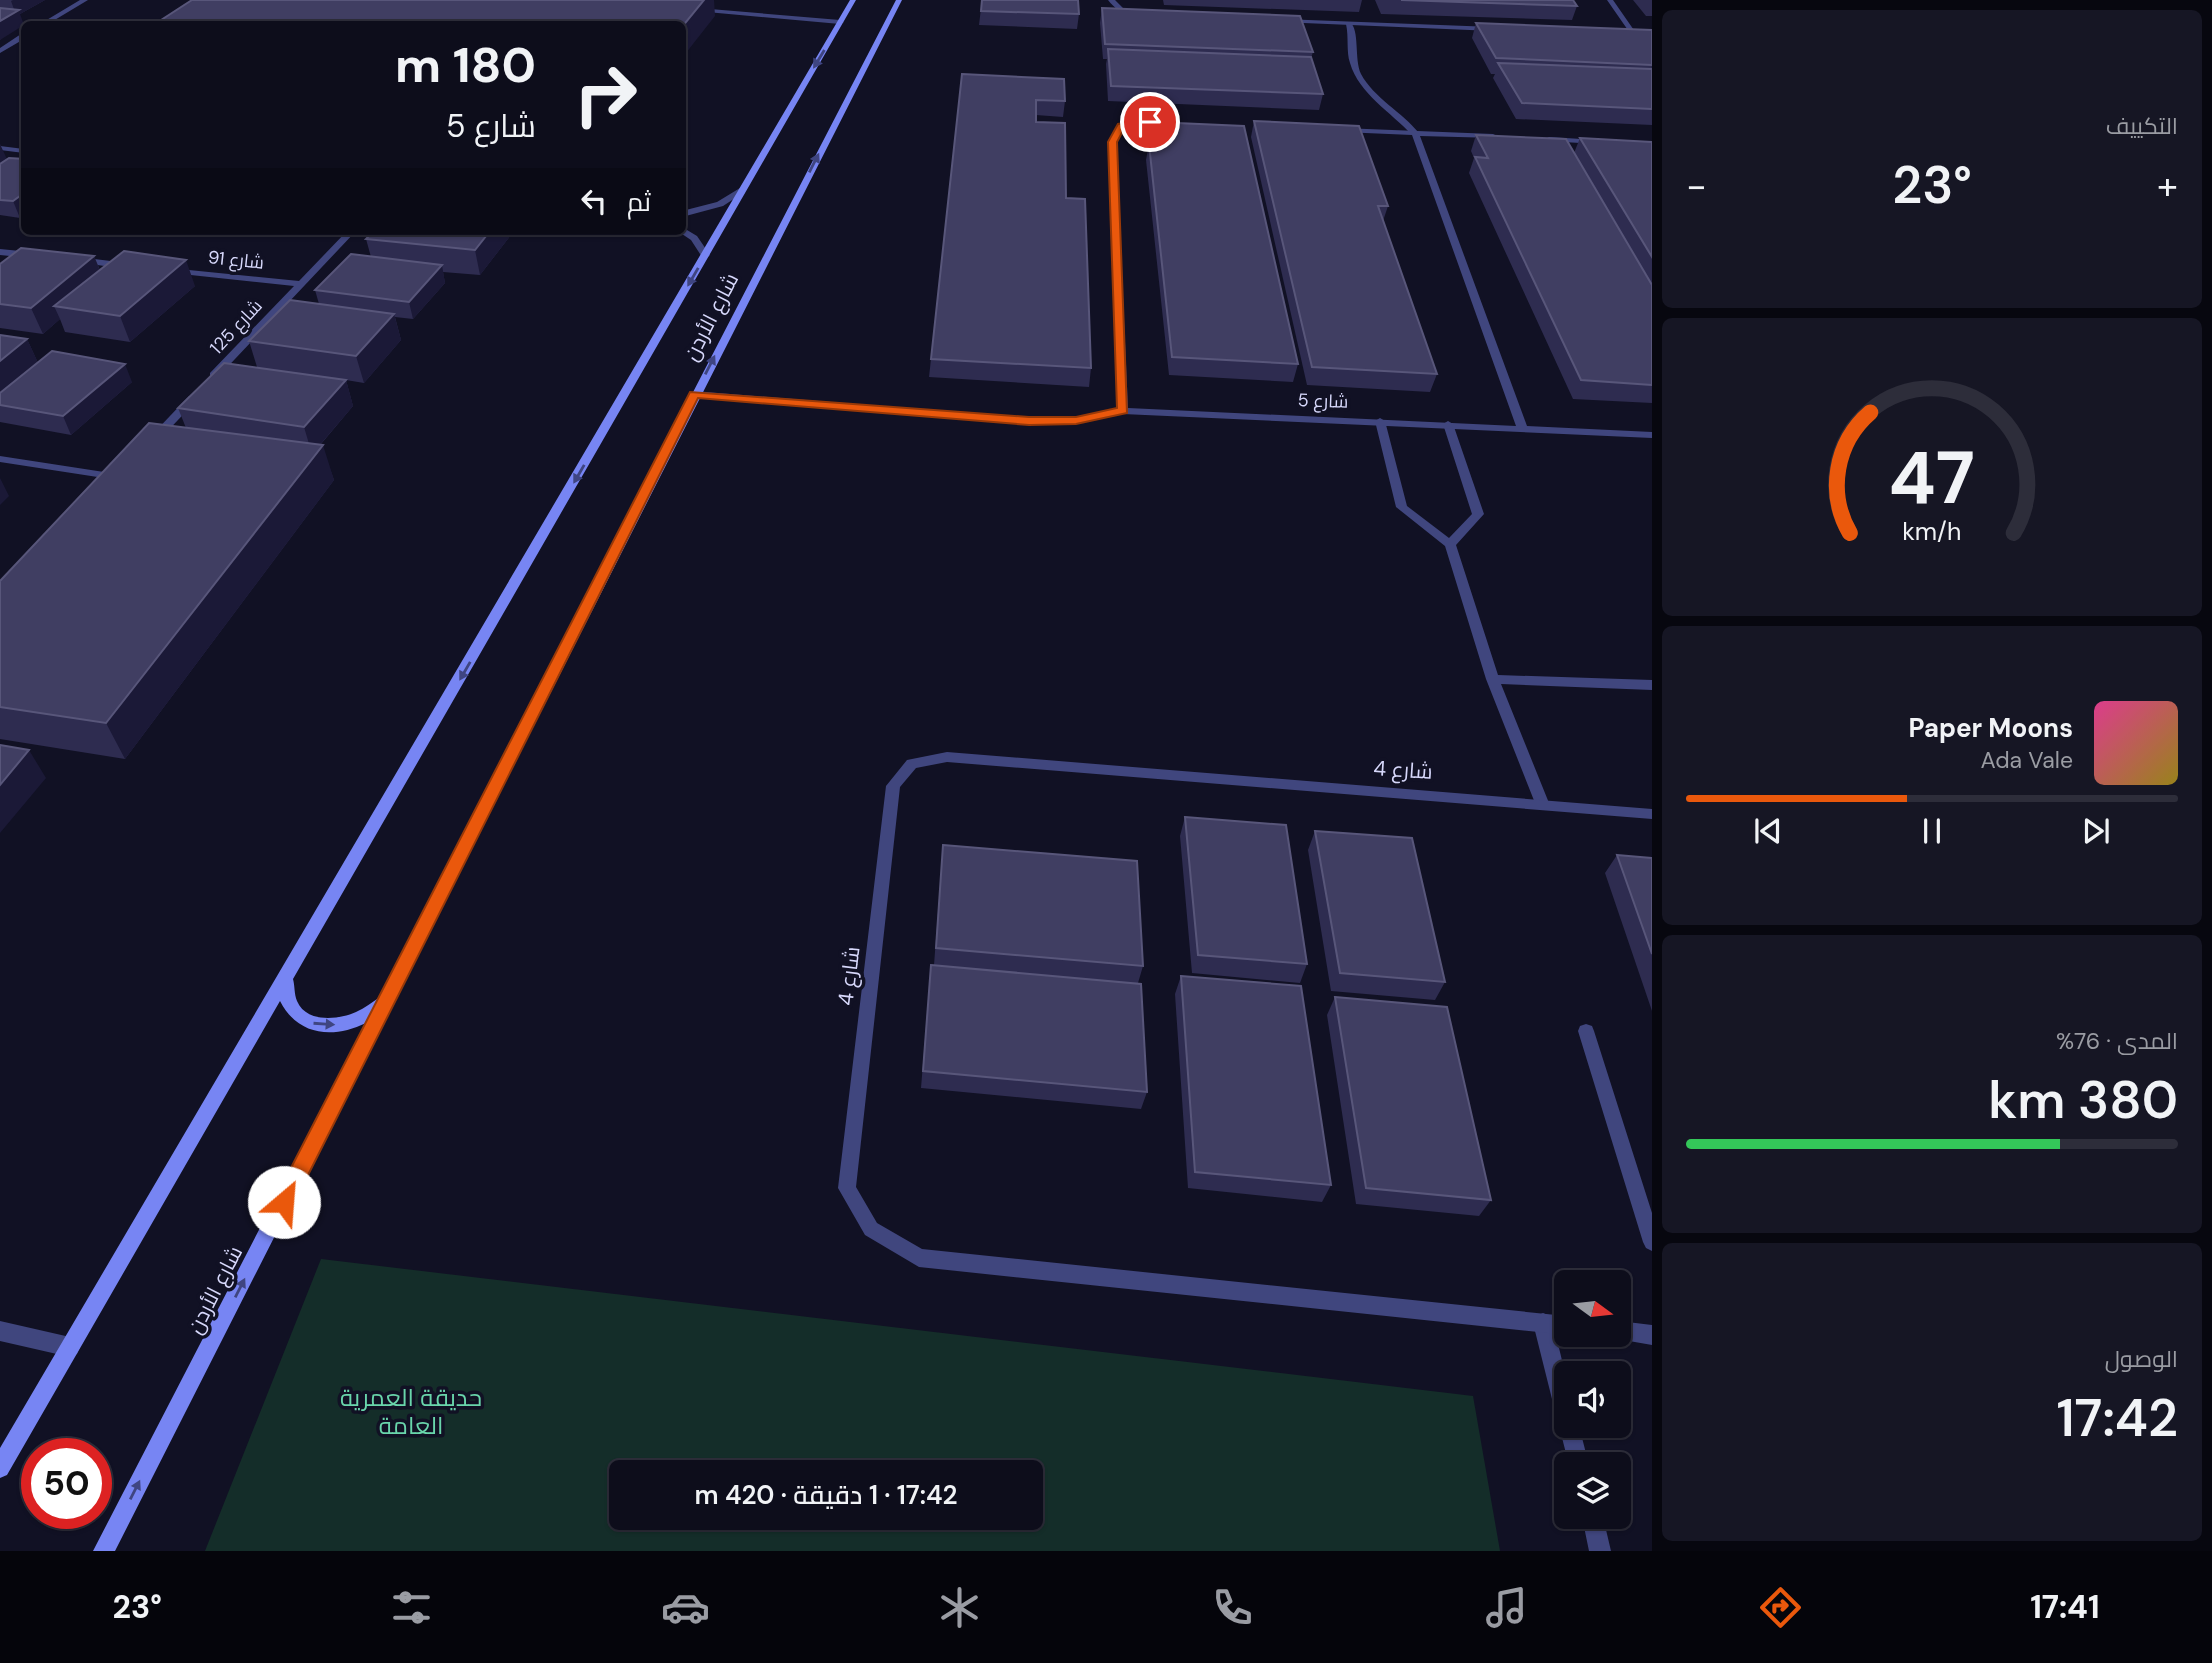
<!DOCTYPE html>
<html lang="ar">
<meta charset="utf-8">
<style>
:root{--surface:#0d0d1b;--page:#161624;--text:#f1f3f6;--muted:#9a9ca3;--line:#2d2d3a;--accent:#ea580c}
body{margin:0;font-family:"DM Sans",Cairo,sans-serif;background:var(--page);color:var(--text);direction:rtl;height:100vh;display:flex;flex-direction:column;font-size:26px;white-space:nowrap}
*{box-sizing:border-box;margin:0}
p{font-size:23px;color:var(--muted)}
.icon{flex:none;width:38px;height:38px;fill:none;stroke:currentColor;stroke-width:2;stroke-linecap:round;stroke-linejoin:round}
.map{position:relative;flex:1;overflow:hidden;direction:ltr}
.sheet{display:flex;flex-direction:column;gap:10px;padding:10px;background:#07070f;width:560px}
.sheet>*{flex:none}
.hud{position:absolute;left:21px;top:21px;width:665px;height:214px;border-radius:10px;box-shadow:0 2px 5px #0004,0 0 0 2px var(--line);direction:rtl;background:#0d0d1b;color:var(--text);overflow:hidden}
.needle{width:46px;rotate:105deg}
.fabs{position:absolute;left:1554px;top:1270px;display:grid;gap:14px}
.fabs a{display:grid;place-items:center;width:77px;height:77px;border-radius:10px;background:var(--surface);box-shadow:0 2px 5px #0004,0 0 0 2px var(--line);font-size:35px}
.speed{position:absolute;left:21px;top:1438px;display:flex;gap:14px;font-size:35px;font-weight:700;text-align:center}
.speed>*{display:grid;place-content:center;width:91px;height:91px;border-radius:50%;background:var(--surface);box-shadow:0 2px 5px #0004,0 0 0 2px var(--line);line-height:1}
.speed .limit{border:10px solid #d22;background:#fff;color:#111}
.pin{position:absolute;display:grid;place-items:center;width:60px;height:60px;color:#fff;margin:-30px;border:4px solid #fff;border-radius:50%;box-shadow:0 2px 7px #0007}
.me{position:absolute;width:77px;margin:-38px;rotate:27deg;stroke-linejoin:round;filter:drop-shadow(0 0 5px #0008)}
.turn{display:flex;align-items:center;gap:24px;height:147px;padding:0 35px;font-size:32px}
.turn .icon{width:91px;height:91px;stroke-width:2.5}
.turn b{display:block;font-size:49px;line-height:60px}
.then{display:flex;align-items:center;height:66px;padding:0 35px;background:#0003;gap:14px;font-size:26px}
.big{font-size:52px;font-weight:600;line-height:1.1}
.sheet .tile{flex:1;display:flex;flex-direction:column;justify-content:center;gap:10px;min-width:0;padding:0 24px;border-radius:10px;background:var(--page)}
.sheet .dial{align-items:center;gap:0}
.dial svg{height:182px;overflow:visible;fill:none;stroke:var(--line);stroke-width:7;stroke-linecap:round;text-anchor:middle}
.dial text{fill:var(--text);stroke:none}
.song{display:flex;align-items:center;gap:21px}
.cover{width:84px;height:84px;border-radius:10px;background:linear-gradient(135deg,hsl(330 70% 55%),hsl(50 70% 35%))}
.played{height:7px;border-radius:4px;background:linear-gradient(90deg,var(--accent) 45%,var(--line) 45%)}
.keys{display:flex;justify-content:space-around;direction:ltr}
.heat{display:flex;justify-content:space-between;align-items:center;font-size:38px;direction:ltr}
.charge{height:10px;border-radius:5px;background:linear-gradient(90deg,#34c759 76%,var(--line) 0)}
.trip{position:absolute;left:609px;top:1460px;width:434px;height:70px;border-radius:10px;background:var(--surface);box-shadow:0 2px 5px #0004,0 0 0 2px var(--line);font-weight:600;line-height:70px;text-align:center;direction:rtl}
.tabs{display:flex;height:112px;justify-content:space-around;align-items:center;background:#05050b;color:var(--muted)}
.tabs .icon{width:49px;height:49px}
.tabs .active{color:var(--accent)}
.tabs b{font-size:32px;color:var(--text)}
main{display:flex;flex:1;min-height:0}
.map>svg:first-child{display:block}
.green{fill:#142d29;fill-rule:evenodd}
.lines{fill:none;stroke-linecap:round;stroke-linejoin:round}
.service{fill:#40467e;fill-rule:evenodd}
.minor{fill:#40467e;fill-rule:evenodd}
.secondary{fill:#7785f3;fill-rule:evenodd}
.wall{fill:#2e2c50}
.shaded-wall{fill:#1b1937}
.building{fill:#403e62;stroke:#58567a;stroke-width:2}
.oneway{fill:#3f4581}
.route{fill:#ea580c;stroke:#983908;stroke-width:2}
.labels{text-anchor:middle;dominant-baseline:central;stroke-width:7;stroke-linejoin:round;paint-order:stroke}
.far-street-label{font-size:18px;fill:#d7d8fb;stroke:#111124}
.street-label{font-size:21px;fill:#d7d8fb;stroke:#111124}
.near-park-label{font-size:24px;fill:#69d5ab;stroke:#111124}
</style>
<main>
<section class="sheet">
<div class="tile"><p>التكييف</p>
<div class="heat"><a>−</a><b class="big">23°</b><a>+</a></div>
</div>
<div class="tile dial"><svg viewBox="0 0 100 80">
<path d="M14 69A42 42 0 1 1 86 69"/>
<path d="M14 69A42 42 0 0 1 23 16" stroke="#ea580c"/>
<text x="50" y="56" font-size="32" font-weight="700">47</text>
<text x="50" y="72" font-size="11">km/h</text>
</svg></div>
<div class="tile">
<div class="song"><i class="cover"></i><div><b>Paper Moons</b><p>Ada Vale</p></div></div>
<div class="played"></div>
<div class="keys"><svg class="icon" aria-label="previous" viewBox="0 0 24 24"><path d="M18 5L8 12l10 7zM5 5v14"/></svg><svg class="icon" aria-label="pause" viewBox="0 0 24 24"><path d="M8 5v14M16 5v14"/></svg><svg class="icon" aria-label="next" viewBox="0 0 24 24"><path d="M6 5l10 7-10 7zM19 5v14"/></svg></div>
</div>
<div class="tile"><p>المدى · 76%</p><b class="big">380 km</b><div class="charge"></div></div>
<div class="tile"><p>الوصول</p><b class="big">17:42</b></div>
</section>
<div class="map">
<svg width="1652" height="1551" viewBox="0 0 1652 1551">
<rect width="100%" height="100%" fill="#111124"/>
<!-- green -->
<path class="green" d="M 321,1259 L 1473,1396 L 1500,1551 L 205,1551 ZM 621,1472 L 1031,1472 L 1031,1517 L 621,1517 Z"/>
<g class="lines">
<!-- service -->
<path class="service" d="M 1350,22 C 1360,30 1354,59 1361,74 C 1374,98 1402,112 1419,133 L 1418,135 L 1412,135 C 1391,112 1359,94 1350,63 C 1346,51 1349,37 1346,24 Z
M 1380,418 L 1385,421 L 1407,506 L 1449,538 L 1472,514 L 1443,424 L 1448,421 L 1453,424 L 1484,514 L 1456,545 L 1498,675 L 1652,680 L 1652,690 L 1501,684 L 1549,803 L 1547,807 L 1537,807 L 1535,803 L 1486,679 L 1445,546 L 1396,507 L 1375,421 Z
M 1586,1024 L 1592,1026 L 1594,1031 L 1652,1213 L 1652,1251 L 1646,1248 L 1643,1242 L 1578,1031 L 1580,1026 Z
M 1543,1313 L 1550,1316 L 1553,1323 L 1566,1377 L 1566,1426 L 1579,1426 L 1589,1465 L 1569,1465 L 1559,1426 L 1560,1423 L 1556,1415 L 1533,1323 L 1536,1316 Z
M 0,1321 L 70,1337 L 77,1340 L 80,1347 L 77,1354 L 70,1357 L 0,1341 Z
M 1582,1517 L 1603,1517 L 1611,1551 L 1589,1551 Z"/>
<!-- minor -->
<path class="minor" d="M 80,0 L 88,0 L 48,24 L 40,24 Z
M 1108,0 L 1115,0 L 1124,9 L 1139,13 C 1126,18 1116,10 1108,0 Z
M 1607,0 L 1613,0 L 1638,36 L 1632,36 Z
M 698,8 L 840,20 L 844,22 L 840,24 L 696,11 Z
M 1282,19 L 1493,27 L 1497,29 L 1493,31 L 1280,22 Z
M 21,34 L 24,34 L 24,39 L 0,53 L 0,48 Z
M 1150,120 L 1172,121 L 1176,123 C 1169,126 1136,126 1124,128 L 1116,142 L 1128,408 L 1516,426 L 1412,135 L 1342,132 L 1338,130 L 1342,128 L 1493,134 L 1497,136 L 1496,138 L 1420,136 L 1527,426 L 1652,432 L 1652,438 L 1123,414 L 1076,423 L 1029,424 L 694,397 L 689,394 L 694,391 L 1029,418 L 1076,417 L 1118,409 L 1108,142 L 1118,124 Z
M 1549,137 L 1598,140 L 1602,142 L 1598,144 L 1546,141 L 1545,139 Z
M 0,146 L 24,149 L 24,153 L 0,150 Z
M 740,188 L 744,191 L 743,193 L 723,206 L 682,217 L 682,211 L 717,202 Z
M 682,227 L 697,236 L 710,255 L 708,257 L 702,257 L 691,240 L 679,232 L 682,231 Z
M 347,231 L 356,231 L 218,377 L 210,377 L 210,373 L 294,286 L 172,273 L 167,270 L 169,268 L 299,281 Z
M 0,249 L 30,252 L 35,255 L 30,258 L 0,255 Z
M 78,257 L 127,263 L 132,266 L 127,269 L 75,262 L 73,260 Z
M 193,395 L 198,398 L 197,400 L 158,441 L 150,441 L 150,437 L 189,396 Z
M 0,456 L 117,474 L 123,477 L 117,480 L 0,462 Z
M 947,752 L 1652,809 L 1652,819 L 947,762 L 916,768 L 900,787 L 856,1187 L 877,1223 L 922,1249 L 1566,1316 L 1567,1335 L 919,1267 L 865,1235 L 838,1188 L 886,786 L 907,760 Z
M 1619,1321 L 1652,1325 L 1652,1345 L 1612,1338 L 1611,1335 L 1619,1335 Z"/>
<!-- secondary -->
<path class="secondary" d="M 850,0 L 856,0 L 293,979 C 295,986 294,994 297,1001 C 306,1023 338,1020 356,1012 C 365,1008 372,1002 380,997 L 896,0 L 902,0 L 115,1551 L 93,1551 L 366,1023 C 333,1039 298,1036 280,1001 L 7,1475 L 0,1478 L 0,1448 Z"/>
</g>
<!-- wall -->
<path class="wall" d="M 0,0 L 45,0 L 20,14 L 0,40 Z
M 982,0 L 1079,14 L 1077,29 L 979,25 Z
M 1163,0 L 1362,0 L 1359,12 L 1164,5 Z
M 1375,0 L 1573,0 L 1577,6 L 1572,20 L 1381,14 Z
M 1633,0 L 1652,0 L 1652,16 L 1646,16 Z
M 1102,8 L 1313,52 L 1311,58 L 1323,94 L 1319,110 L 1108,101 L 1106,64 L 1107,59 L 1103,59 L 1100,23 Z
M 1476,23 L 1652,30 L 1652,125 L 1516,119 L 1493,78 L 1495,74 L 1491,74 L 1472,38 Z
M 962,74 L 1065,101 L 1063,117 L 1036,115 L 1036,122 L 1066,198 L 1091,368 L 1089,387 L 929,377 L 931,359 Z
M 1254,121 L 1388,206 L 1383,221 L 1437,374 L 1430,392 L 1307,385 L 1251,137 Z
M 1154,122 L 1298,364 L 1293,382 L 1169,375 L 1146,160 L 1149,144 L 1152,144 L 1152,138 Z
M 1476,135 L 1574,153 L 1580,138 L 1652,142 L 1652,403 L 1573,399 L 1469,173 L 1474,158 L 1471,151 Z
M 0,144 L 20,218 L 0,215 Z
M 146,231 L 217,231 L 211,237 Z
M 374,231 L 514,231 L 480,275 L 443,272 L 445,283 L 413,319 L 395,317 L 401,340 L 364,383 L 346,380 L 353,406 L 321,444 L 334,480 L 125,759 L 0,739 L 0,581 L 186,428 L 178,408 L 257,367 L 249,341 L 319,304 L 315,290 L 371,257 L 366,239 Z
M 94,256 L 100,270 L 195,286 L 130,342 L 65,332 L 60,319 L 43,334 L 0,328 L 0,264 Z
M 0,335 L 27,339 L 38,363 L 132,382 L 71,435 L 0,422 Z
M 1185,817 L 1307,964 L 1300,983 L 1192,973 L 1180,836 Z
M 1315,831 L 1445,982 L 1435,1000 L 1331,991 L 1308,850 Z
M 943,845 L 1143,966 L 1138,983 L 1147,1092 L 1141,1109 L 921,1088 L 931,965 L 934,965 Z
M 1617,855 L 1652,858 L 1652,1011 L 1605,873 Z
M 1181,976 L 1331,1185 L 1322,1202 L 1188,1188 L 1175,994 Z
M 1335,997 L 1491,1200 L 1479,1216 L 1356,1204 L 1327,1015 Z"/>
<!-- shaded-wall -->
<path class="shaded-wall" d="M 13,0 L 45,0 L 20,14 L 24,25 L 0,40 L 0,21 L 15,12 L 11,1 Z
M 704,0 L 714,0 L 715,16 L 682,58 L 682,27 Z
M 0,144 L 11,168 L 0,175 Z
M 24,193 L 24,215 L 20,218 L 13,201 Z
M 209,231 L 217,231 L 211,237 Z
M 490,231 L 514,231 L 480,275 L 475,250 Z
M 94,256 L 104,281 L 54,306 L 60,319 L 43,334 L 31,308 Z
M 186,260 L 195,286 L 130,342 L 120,316 Z
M 442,265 L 445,283 L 413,319 L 409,302 Z
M 394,314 L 401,340 L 364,383 L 356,356 Z
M 27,339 L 39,365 L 0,398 L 0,361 Z
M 125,364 L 132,382 L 71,435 L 63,416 Z
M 346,380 L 353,406 L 312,454 L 304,427 Z
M 323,445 L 334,480 L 125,759 L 106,723 Z
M 0,478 L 9,496 L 0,505 Z
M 29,750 L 46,778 L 0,833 L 0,785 Z"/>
<!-- building -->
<path class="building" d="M 192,0 L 704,0 L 682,27 L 682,24 L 155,24 Z
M 982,0 L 1078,0 L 1079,14 L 981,11 Z
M 1401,0 L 1573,0 L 1577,6 Z
M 0,8 L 19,10 L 0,21 Z
M 1102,8 L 1300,16 L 1313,52 L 1105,44 Z
M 1476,23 L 1652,30 L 1652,65 L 1496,58 Z
M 1108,49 L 1311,57 L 1323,94 L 1111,86 Z
M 1498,63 L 1652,69 L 1652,109 L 1522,103 Z
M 962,74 L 1064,79 L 1065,101 L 1036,100 L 1036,122 L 1065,123 L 1066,198 L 1085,199 L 1091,368 L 931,359 Z
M 1254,121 L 1359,126 L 1388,206 L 1378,206 L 1437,374 L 1312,367 Z
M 1154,122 L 1244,126 L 1298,364 L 1172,357 L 1149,144 L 1157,144 Z
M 1476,135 L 1566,139 L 1652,285 L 1652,385 L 1581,380 L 1475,157 L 1488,158 Z
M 1580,138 L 1652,142 L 1652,257 Z
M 9,158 L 24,159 L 24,193 L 13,201 L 0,200 L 0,164 Z
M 374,231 L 490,231 L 475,250 L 366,239 Z
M 21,248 L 94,256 L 31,308 L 0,304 L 0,264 Z
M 124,251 L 186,260 L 120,316 L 54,306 Z
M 351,254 L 442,265 L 409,302 L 315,290 Z
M 290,300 L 394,314 L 356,356 L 249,341 Z
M 0,335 L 27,339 L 0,361 Z
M 52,351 L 125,364 L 63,416 L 0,405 L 0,393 Z
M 224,363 L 346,380 L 304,427 L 178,408 Z
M 149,423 L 323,445 L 106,723 L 0,707 L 0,581 Z
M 0,745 L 29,750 L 0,785 Z
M 1185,817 L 1286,825 L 1307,964 L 1198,955 Z
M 1315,831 L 1412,838 L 1445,982 L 1340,973 Z
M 943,845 L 1137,861 L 1143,966 L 936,948 Z
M 1617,855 L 1652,858 L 1652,954 Z
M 931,965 L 1141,984 L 1147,1092 L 923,1071 Z
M 1181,976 L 1301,986 L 1331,1185 L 1195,1172 Z
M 1335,997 L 1447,1007 L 1491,1200 L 1366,1188 Z"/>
<!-- one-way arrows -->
<defs><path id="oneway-solid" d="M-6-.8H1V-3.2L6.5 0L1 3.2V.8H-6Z" transform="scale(1.75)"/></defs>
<g class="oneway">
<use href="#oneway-solid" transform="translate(819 59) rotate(121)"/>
<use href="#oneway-solid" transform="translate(814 163) rotate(-63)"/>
<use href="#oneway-solid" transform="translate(693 277) rotate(120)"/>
<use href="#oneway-solid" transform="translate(710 365) rotate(-63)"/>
<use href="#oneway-solid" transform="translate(579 474) rotate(120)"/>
<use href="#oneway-solid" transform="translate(465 671) rotate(120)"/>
<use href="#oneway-solid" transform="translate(324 1024) rotate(4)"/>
<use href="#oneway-solid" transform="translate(240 1288) rotate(-63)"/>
<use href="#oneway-solid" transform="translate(135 1490) rotate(-63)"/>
</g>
<!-- route -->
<path class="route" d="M 1150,119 L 1153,120 L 1153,124 L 1124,129 L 1117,142 L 1127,413 L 1076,424 L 1029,425 L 698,398 L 291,1209 L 284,1212 L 277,1209 L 274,1202 L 277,1195 L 690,392 L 1029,417 L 1076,417 L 1117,408 L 1108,142 L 1118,124 Z"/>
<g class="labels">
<!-- far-street labels -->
<g class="far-street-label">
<text transform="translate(236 260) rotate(6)">شارع 91</text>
<text transform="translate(236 327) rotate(-47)">شارع 125</text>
<text transform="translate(1323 401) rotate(2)">شارع 5</text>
</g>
<!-- street labels -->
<g class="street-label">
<text transform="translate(711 317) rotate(-63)">شارع الأردن</text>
<text transform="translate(1403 770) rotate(4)">شارع 4</text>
<text transform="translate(849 976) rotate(-83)">شارع 4</text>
<text transform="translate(215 1290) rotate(-63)">شارع الأردن</text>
</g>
<!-- near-park labels -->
<g class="near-park-label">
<text x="411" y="1397">حديقة العمرية<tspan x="411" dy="28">العامة</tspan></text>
</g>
</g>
</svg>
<div class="fabs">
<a><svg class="needle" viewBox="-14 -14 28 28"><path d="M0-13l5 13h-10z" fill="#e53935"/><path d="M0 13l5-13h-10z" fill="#9a9ca3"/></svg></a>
<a><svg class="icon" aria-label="sound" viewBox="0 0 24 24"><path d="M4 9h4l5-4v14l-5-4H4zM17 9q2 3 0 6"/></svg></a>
<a><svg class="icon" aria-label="layers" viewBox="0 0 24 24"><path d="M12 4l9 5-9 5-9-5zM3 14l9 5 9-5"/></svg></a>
</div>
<div class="speed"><div class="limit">50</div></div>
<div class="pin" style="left:1150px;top:122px;background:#d93025"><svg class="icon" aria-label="arrive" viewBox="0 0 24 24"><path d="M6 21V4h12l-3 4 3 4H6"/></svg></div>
<svg class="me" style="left:284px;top:1202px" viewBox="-20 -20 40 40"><circle r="19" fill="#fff"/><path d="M0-13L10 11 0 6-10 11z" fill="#ea580c"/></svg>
<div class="trip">17:42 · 1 دقيقة · 420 m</div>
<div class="hud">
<div class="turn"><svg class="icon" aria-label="right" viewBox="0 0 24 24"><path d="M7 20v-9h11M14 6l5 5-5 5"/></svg><div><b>180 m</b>شارع 5</div></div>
<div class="then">ثم<svg class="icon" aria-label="left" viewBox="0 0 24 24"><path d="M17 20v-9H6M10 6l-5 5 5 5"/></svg></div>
</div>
</div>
</main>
<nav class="tabs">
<b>17:41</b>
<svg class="icon active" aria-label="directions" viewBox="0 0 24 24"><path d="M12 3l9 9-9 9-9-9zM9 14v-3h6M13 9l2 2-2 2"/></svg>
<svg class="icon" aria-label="music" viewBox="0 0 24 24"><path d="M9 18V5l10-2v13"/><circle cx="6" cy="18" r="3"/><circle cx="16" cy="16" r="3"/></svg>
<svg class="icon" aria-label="phone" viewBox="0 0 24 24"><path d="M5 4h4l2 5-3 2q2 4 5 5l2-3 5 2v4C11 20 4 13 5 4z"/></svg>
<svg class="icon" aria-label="climate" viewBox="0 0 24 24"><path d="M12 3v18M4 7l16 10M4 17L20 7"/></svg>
<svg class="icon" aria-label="car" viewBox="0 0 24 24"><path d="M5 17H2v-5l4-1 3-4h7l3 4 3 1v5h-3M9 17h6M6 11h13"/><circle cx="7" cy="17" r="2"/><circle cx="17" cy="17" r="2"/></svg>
<svg class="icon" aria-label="filters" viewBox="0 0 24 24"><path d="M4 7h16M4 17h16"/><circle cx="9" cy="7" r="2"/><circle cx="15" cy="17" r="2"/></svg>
<b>23°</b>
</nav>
